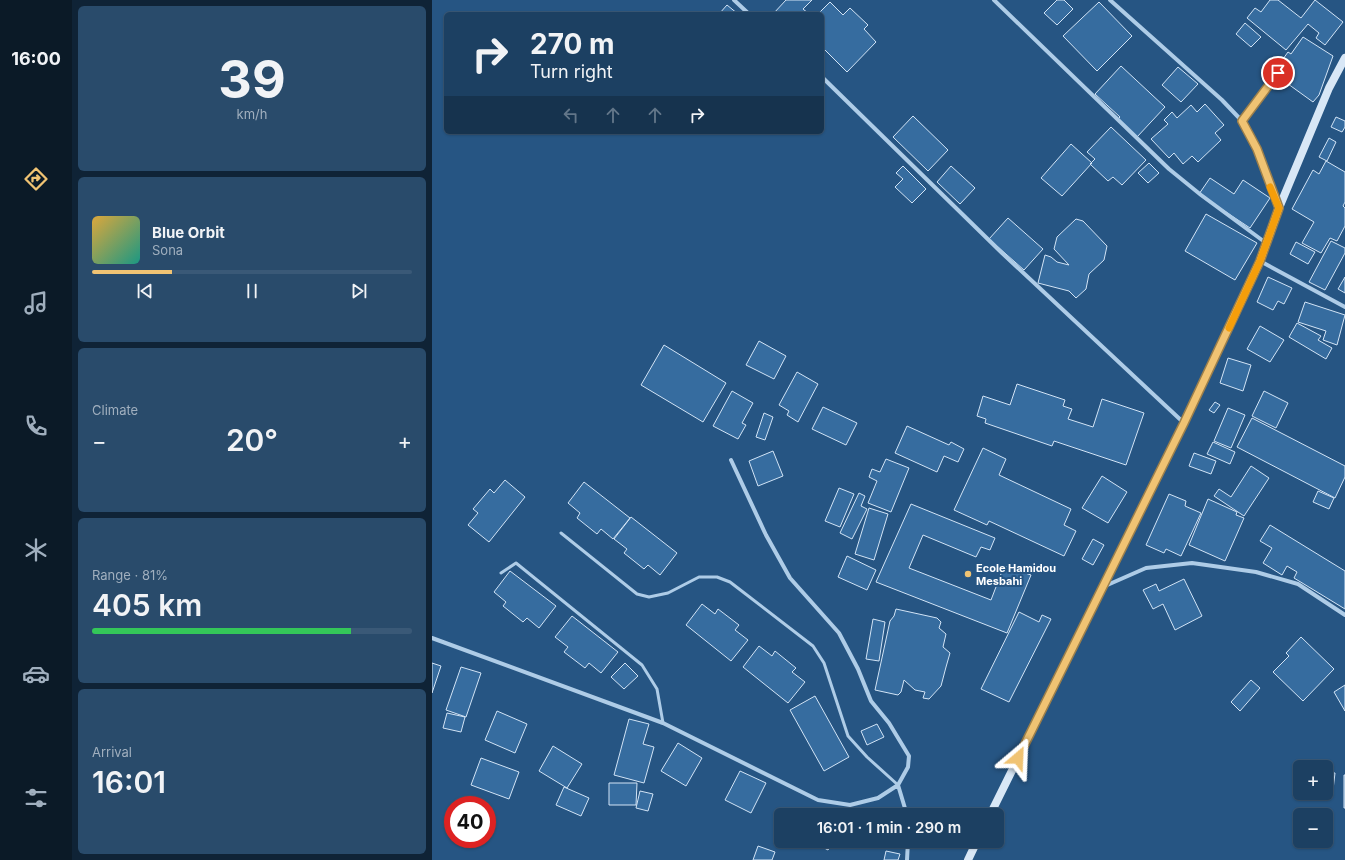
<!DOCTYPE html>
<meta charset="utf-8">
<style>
:root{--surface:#1c4062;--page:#294b6b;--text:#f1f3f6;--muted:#a0afbe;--line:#3a5977;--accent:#f0c373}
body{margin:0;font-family:Inter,sans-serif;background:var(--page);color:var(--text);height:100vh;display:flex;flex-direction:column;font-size:15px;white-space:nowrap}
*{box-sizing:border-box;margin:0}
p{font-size:13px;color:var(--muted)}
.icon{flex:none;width:22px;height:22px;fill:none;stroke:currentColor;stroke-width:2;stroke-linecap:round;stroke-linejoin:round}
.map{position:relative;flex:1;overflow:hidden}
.sheet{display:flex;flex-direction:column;gap:6px;padding:6px;background:#0f2336;width:360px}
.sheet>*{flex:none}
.top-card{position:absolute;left:12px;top:12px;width:380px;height:122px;border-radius:6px;box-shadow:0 1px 3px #0004,0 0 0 1px var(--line);background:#1c4062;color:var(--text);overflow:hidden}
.fabs{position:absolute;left:861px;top:760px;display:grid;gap:8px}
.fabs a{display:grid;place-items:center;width:40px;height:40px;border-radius:6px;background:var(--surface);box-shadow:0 1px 3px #0004,0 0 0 1px var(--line);font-size:20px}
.speed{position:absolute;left:12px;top:796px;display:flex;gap:8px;font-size:20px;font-weight:700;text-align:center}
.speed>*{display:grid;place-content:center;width:52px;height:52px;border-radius:50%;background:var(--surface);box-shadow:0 1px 3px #0004,0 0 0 1px var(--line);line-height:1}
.speed .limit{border:6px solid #d22;background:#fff;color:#111}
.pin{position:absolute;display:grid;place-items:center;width:34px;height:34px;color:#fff;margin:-17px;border:2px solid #fff;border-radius:50%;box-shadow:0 1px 4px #0007}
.me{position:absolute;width:44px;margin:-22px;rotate:26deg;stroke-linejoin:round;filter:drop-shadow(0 0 3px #0008)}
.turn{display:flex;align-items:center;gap:14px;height:84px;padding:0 20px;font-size:18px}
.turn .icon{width:52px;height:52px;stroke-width:2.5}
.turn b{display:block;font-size:28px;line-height:34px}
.lanes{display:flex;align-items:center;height:38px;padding:0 20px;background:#0003;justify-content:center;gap:20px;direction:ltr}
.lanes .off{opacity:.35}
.big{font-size:30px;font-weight:600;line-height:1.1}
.sheet .card{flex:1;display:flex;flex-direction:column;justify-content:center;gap:6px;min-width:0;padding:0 14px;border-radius:6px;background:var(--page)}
.sheet .dial{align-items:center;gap:0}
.dial b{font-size:52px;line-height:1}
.song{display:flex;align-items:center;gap:12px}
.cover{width:48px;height:48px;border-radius:6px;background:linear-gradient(135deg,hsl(40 70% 55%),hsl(170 70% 35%))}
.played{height:4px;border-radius:2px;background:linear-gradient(90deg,var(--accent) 25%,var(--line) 25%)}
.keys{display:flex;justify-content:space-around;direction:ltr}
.heat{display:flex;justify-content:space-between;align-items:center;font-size:22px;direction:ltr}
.charge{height:6px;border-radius:3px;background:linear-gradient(90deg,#34c759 81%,var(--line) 0)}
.trip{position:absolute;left:342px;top:808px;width:230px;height:40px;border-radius:6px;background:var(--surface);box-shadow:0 1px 3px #0004,0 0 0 1px var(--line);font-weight:600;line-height:40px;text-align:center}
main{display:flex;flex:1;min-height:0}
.tabs{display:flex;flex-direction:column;width:72px;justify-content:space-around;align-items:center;background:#0b1a27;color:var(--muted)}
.tabs .icon{width:28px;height:28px}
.tabs .active{color:var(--accent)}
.tabs b{font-size:18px;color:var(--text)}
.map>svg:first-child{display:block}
.building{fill:#366c9f;stroke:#d2e4f6}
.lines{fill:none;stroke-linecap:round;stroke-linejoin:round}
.lane{stroke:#aecce7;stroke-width:3}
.street{stroke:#aecce7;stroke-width:4}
.secondary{stroke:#d8e7f6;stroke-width:8}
.route-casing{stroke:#9c7f4b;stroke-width:10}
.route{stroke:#f0c373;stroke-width:7}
.slow{stroke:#f59e0b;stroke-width:7}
.poi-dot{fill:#f0c373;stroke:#265583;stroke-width:1.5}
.labels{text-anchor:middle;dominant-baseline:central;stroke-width:4;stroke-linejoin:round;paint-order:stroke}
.poi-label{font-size:11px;font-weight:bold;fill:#fff;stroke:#265583;text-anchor:start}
</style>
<main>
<nav class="tabs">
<b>16:00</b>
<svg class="icon active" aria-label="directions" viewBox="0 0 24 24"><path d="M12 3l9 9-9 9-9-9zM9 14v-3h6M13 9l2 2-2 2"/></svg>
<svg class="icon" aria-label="music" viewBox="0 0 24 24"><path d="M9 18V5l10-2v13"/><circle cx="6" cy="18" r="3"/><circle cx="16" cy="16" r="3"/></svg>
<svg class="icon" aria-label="phone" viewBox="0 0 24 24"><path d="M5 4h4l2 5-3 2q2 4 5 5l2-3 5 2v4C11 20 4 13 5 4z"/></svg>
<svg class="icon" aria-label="climate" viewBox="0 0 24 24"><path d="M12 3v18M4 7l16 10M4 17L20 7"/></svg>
<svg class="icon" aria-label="car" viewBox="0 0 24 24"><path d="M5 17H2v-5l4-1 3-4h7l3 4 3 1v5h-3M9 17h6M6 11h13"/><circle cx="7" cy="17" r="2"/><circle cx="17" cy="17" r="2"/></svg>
<svg class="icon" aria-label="filters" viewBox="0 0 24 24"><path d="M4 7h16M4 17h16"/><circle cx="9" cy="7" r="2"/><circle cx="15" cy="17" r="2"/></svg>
</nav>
<section class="sheet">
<div class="card dial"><b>39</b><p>km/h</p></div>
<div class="card">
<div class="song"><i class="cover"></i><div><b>Blue Orbit</b><p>Sona</p></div></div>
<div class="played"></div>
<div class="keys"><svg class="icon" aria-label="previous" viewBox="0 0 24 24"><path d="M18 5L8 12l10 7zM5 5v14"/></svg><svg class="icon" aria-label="pause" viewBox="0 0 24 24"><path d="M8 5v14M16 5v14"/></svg><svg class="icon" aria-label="next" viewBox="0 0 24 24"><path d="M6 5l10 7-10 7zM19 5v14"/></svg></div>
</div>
<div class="card"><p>Climate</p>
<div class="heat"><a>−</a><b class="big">20°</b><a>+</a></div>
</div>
<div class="card"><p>Range · 81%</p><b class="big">405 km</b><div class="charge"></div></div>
<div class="card"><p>Arrival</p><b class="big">16:01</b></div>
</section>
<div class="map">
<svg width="913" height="860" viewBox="0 0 913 860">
<rect width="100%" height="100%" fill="#265583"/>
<!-- building -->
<path class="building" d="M 354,0 L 380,0 L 371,9 L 376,13 L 341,14 Z
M 625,0 L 632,0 L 641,9 L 625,25 L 612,13 Z
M 838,0 L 846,0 L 869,18 L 883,0 L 911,22 L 893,45 L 884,38 L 887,33 L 876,24 L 854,50 L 815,18 L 823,8 L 829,12 Z
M 398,2 L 411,15 L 418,8 L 436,25 L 432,29 L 444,42 L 415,72 L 390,47 L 390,14 L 386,14 Z
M 667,2 L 700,36 L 665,71 L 631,36 Z
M 295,5 L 306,14 L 287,14 Z
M 813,23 L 829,37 L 819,47 L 804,34 Z
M 871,37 L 901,56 L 887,95 L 881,102 L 845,76 L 851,59 L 856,52 L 859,54 Z
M 689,66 L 733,107 L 705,137 L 686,119 L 688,117 L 663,94 Z
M 746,67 L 766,84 L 749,102 L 730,85 Z
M 773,104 L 792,125 L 783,133 L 789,140 L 766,162 L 760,156 L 751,164 L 742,153 L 737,158 L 719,139 L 736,124 L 732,120 L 740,112 L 745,118 L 759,105 L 765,112 Z
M 481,116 L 516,150 L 496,171 L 461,137 Z
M 904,117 L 913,121 L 913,127 L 910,132 L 899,127 Z
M 679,127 L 714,160 L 690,185 L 681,177 L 676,181 L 658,164 L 663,159 L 655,152 Z
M 897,138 L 904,142 L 895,161 L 887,157 Z
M 639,144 L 660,163 L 630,196 L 609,178 Z
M 894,161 L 913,172 L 913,202 L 911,206 L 913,208 L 913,226 L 905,241 L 898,238 L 889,253 L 870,243 L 882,222 L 860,209 L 881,170 L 887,174 Z
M 717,163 L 727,173 L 716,183 L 706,173 Z
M 471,166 L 494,189 L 480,203 L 463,187 L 471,179 L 464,173 Z
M 519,166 L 543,188 L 528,204 L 505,182 Z
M 778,178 L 802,194 L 811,180 L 838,198 L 818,228 L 767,194 Z
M 774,214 L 825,243 L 803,280 L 753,251 Z
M 576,218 L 611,249 L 592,270 L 557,239 Z
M 644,219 L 651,221 L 675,246 L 672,260 L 657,274 L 654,289 L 644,298 L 637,291 L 606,283 L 613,255 L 619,257 L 625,262 L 637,265 L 622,249 L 625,237 Z
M 899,241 L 913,248 L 913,253 L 893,290 L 877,282 Z
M 864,242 L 883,252 L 876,264 L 858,254 Z
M 836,277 L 860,288 L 852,304 L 846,301 L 841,310 L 825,302 Z
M 913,277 L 913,293 L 906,289 Z
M 873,302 L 913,315 L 905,345 L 891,340 L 894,331 L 866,322 Z
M 865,323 L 889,336 L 886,340 L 900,348 L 894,359 L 857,337 Z
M 828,326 L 852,340 L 838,362 L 815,349 Z
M 327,341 L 354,356 L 342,379 L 314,365 Z
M 232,345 L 294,383 L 271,422 L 209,385 Z
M 796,358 L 819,365 L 811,391 L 788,383 Z
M 365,372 L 386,384 L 366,422 L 355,415 L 357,411 L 347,405 Z
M 585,384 L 633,400 L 631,406 L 640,409 L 636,419 L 661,427 L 670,399 L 712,413 L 694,465 L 622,441 L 620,446 L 553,423 L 554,419 L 545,416 L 551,396 L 578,405 Z
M 300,391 L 321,403 L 310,423 L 314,425 L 306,439 L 281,426 Z
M 832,391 L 856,403 L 844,428 L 820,416 Z
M 783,402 L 788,405 L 782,413 L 777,410 Z
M 391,407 L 425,423 L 414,445 L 380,429 Z
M 796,408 L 813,415 L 799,448 L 782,441 Z
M 332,413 L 341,417 L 333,440 L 324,437 Z
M 820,418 L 913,466 L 913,477 L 903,498 L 805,447 Z
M 475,426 L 517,445 L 519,442 L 532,449 L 526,462 L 512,456 L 505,472 L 463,453 Z
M 781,442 L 803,452 L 798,464 L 775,454 Z
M 551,448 L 574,459 L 567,475 L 639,509 L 632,525 L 644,531 L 632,556 L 557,521 L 555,525 L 522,510 Z
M 341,451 L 351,476 L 326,486 L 317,461 Z
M 762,453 L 784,461 L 779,474 L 757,466 Z
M 454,459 L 477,468 L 459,512 L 436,503 L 445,481 L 437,477 L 440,469 L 448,472 Z
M 819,466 L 837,478 L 812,516 L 782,496 L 787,489 L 799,497 Z
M 670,476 L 695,492 L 676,523 L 650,508 Z
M 73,480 L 93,497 L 57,542 L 36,525 L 46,513 L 41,509 L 58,489 L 62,493 Z
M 152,482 L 198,518 L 181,539 L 169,529 L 165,534 L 145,518 L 148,513 L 136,503 Z
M 407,488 L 422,494 L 408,527 L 393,521 Z
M 886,491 L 902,498 L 897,509 L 881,502 Z
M 427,493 L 433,496 L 429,506 L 435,509 L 420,539 L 408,533 Z
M 737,494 L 754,501 L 753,506 L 769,513 L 749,556 L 734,549 L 732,553 L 714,545 Z
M 776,499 L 805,512 L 804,515 L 812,518 L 793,561 L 757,545 Z
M 479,504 L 563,538 L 558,550 L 549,547 L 544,557 L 491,535 L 477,568 L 559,600 L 572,566 L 599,575 L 575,633 L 444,582 Z
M 437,508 L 456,514 L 442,560 L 423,554 Z
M 199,517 L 245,553 L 228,575 L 216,565 L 212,569 L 192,553 L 195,549 L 182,539 Z
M 838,525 L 913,571 L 913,609 L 862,578 L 865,572 L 855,566 L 850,575 L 831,563 L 840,548 L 828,541 Z
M 661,539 L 672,545 L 661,565 L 650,559 Z
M 415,556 L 444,570 L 435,590 L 406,577 Z
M 78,571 L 124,606 L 107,628 L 95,618 L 91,622 L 71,606 L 74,602 L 62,592 Z
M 752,579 L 770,616 L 743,630 L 731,604 L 721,609 L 711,590 L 724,584 L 727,591 Z
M 270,604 L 283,614 L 286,609 L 307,625 L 303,630 L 316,640 L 299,661 L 254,625 Z
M 464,609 L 505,618 L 509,622 L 507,628 L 514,634 L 511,647 L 518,653 L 514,667 L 509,686 L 497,699 L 491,698 L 493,692 L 483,690 L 472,680 L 469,692 L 466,695 L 443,690 L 458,621 L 462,616 Z
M 587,612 L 607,622 L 610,615 L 619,619 L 577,702 L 549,689 Z
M 140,616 L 186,652 L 169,673 L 157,663 L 153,668 L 132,652 L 136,647 L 123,637 Z
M 441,619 L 453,622 L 447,661 L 434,659 Z
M 869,637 L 902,669 L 871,701 L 841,672 L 857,656 L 854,653 Z
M 327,646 L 340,656 L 343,651 L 364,668 L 360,672 L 373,682 L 356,703 L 311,667 Z
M 0,663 L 9,666 L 0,693 Z
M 193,663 L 206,676 L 192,689 L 179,677 Z
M 29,667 L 49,673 L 34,717 L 14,710 Z
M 819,680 L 828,688 L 808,711 L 799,702 Z
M 913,685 L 913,711 L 902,692 Z
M 383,696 L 417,757 L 392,771 L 358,710 Z
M 65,711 L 95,724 L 83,753 L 53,740 Z
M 15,713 L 33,717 L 29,732 L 11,728 Z
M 197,719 L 217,724 L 211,744 L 222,747 L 212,783 L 182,775 Z
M 445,724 L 452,737 L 435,745 L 429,731 Z
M 246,743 L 270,758 L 254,786 L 229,771 Z
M 121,746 L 150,764 L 135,788 L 107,771 Z
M 49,758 L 87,772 L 77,799 L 39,785 Z
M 308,771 L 334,783 L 319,813 L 293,800 Z
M 894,772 L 903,773 L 901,790 L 894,789 Z
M 912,775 L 913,775 L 913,808 L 912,808 Z
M 177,783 L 205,783 L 204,805 L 177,805 Z
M 132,787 L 157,798 L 149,816 L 124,805 Z
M 208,791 L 221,794 L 216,811 L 204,808 Z
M 350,808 L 361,814 L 349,815 L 349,826 L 342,823 Z
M 379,841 L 402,841 L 396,850 Z
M 326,846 L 343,852 L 340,860 L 321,860 Z
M 454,851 L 468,854 L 466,860 L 452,860 Z"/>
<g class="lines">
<!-- lane -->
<path class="lane" d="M 129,533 L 205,594 L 217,597 L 236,593 L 267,577 L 285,577 L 298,582 L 381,646 L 392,663 L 416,736 L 435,757 L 466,785
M 69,573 L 84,563 L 210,665 L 225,689 L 231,723"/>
<!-- street -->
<path class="street" d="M 302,0 L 317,14
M 562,0 L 737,169 L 769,195 L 834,243
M 678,0 L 790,100 L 810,121 L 825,149 L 847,208
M 390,77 L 570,253 L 752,423
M 810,121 L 846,73
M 828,261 L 913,307
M 299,460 L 334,535 L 358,578 L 407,633 L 426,669 L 439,701 L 457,723 L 477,756 L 476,767 L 466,785
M 673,586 L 714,568 L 760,563 L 824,572 L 866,584 L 913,615
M 0,638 L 231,723 L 386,800 L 418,805 L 446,798 L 466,785 L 475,815
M 475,860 L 476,841"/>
<!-- secondary -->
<path class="secondary" d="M 558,815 L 752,423 L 828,261 L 847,208 L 897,88 L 913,58
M 536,860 L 545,841"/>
</g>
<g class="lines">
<defs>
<path id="route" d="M 586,758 L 752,423 L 828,261 L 847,208 L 825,149 L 810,121 L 846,73"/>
</defs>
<!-- route casing -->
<use href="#route" class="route-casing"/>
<!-- route -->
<use href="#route" class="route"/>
<!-- slow -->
<path class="slow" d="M 797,328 L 828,261 L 847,208 L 838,187"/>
</g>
<!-- markers -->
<circle class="poi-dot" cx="536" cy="574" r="4"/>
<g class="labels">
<!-- poi labels -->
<g class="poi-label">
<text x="544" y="568">Ecole Hamidou<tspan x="544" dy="13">Mesbahi</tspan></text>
</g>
</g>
</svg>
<div class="fabs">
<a>+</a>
<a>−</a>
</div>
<div class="speed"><div class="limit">40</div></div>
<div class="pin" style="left:846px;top:73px;background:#d93025"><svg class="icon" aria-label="arrive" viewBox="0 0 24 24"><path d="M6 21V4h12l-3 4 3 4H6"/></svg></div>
<svg class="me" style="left:586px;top:758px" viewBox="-20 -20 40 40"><path d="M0-17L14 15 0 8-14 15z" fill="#f0c373" stroke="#fff" stroke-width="4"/></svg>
<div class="trip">16:01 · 1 min · 290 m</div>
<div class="top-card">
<div class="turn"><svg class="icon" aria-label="right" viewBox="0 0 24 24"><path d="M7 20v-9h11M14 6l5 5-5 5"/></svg><div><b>270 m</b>Turn right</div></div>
<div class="lanes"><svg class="icon off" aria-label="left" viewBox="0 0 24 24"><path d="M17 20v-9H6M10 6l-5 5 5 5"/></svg><svg class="icon off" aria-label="ahead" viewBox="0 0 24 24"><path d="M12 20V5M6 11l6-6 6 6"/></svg><svg class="icon off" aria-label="ahead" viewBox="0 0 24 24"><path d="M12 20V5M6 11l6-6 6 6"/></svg><svg class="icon" aria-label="right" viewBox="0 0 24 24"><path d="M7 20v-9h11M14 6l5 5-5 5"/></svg></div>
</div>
</div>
</main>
